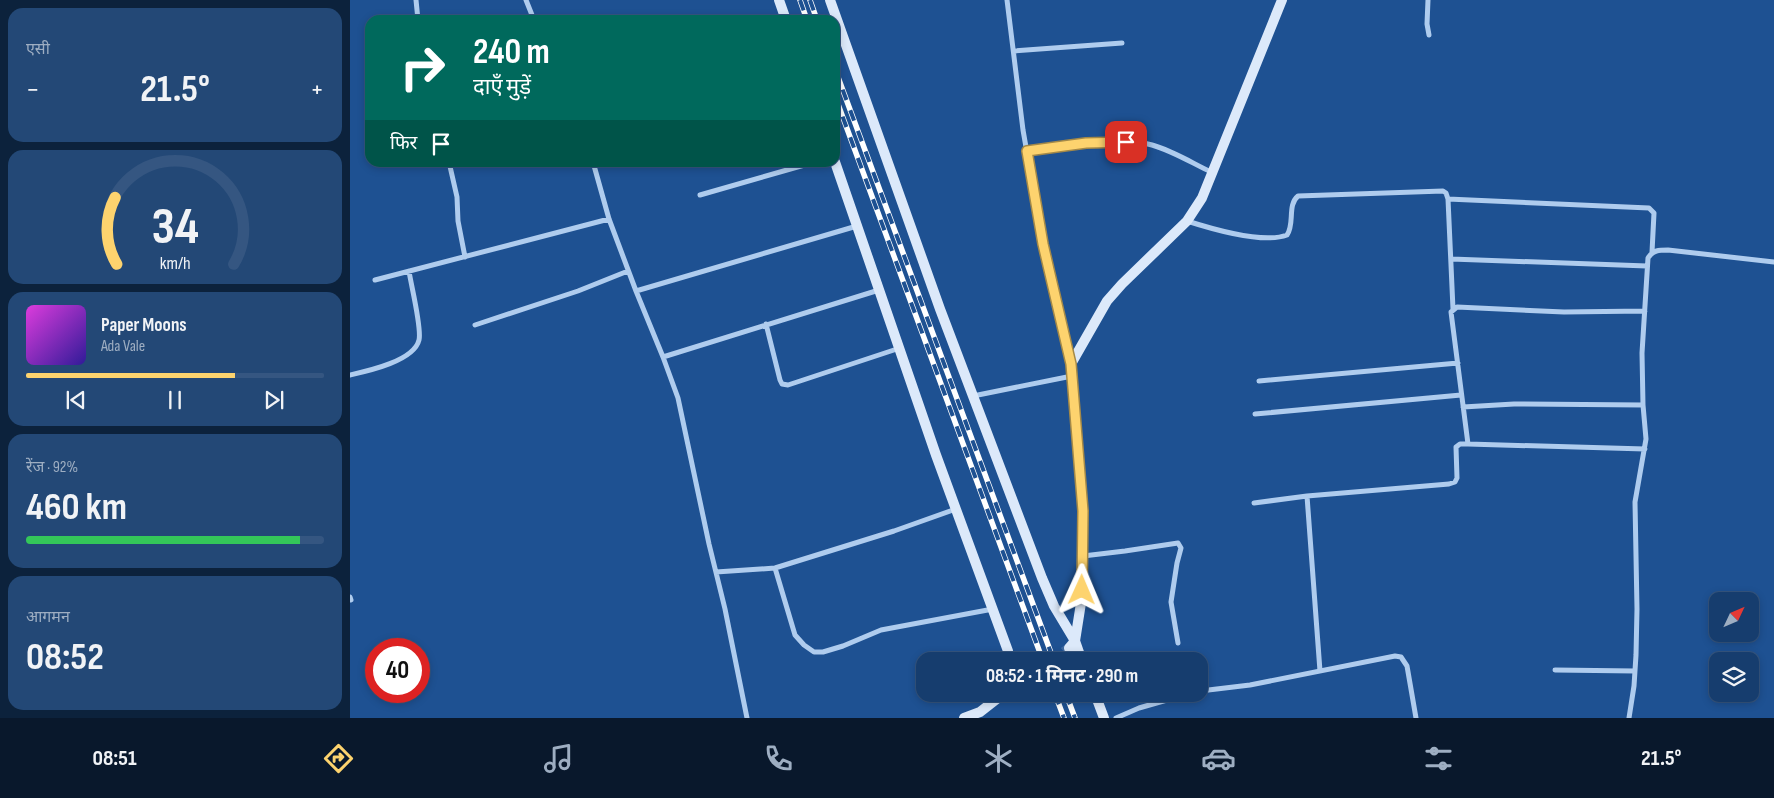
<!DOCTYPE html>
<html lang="hi">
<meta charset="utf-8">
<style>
:root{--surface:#163d6e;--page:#234876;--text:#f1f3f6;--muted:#9eaec2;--line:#355681;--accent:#fdd36e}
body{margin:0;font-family:"Sofia Sans Condensed","Noto Sans Devanagari",sans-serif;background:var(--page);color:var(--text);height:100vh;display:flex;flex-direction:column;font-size:19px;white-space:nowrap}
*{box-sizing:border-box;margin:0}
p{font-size:16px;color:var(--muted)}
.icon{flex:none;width:28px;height:28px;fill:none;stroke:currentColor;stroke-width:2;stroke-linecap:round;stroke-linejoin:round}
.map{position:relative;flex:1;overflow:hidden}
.drawer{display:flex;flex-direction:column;gap:8px;padding:8px;background:#0c223c;width:350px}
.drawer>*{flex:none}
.guide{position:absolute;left:15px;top:15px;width:475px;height:152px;border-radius:15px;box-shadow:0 2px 8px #0003,0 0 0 1px var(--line);background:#00695c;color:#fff;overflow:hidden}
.needle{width:32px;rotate:46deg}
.tools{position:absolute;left:1359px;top:592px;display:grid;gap:10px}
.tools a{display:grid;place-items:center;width:50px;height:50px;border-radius:10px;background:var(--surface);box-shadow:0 2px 8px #0003,0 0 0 1px var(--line);font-size:25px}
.speed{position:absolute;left:15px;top:638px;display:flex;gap:10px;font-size:25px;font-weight:700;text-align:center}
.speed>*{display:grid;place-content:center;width:65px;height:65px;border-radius:50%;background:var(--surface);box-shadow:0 2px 8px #0003,0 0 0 1px var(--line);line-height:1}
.speed .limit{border:8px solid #d22;background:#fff;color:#111}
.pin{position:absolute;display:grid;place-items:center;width:42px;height:42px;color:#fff;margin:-21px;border-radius:10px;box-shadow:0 2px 8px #0006}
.me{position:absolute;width:55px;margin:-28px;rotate:1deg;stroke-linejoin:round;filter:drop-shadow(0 0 4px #0008)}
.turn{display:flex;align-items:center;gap:18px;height:105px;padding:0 25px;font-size:22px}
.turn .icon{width:65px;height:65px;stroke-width:2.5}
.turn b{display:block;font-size:35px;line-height:42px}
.then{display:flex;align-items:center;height:48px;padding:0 25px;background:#0003;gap:10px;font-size:19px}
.big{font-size:38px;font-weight:700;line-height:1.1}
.drawer .tile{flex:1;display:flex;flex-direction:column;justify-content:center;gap:8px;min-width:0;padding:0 18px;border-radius:15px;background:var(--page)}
.drawer .dial{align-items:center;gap:0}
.dial svg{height:130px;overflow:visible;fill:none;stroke:var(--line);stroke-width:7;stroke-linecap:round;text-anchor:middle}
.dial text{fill:var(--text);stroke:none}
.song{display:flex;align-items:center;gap:15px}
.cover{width:60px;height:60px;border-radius:8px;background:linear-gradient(135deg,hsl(300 70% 55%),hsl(250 70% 35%))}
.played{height:5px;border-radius:2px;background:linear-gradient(90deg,var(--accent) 70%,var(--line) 70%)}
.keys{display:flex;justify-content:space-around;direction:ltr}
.heat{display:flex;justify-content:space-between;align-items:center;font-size:28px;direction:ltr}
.charge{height:8px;border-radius:4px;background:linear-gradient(90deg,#34c759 92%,var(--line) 0)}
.trip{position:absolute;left:566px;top:652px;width:292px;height:50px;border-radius:15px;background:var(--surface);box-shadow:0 2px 8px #0003,0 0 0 1px var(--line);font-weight:700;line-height:50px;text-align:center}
.dock{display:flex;height:80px;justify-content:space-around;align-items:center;background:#09182c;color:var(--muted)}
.dock .icon{width:35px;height:35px}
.dock .on{color:var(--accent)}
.dock b{font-size:22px;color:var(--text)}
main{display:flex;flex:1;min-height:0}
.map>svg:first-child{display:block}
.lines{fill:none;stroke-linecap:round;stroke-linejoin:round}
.secondary-tunnel{stroke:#406ba2;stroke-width:10;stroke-dasharray:10 5;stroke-linecap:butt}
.street{stroke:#afccee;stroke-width:5}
.secondary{stroke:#dce9fa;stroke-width:10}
.rail-casing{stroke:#fff;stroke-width:5.5}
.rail{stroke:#1e5192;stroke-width:4;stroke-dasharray:11;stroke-linecap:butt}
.route-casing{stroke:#a48948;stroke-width:12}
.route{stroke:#fdd36e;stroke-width:9}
</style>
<main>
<section class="drawer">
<div class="tile"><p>एसी</p>
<div class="heat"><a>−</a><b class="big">21.5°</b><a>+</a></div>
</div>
<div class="tile dial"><svg viewBox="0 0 100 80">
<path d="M14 69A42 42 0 1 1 86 69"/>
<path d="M14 69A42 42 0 0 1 13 28" stroke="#fdd36e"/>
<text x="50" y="56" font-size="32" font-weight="700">34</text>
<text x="50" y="72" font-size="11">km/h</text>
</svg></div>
<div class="tile">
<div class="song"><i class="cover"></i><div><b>Paper Moons</b><p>Ada Vale</p></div></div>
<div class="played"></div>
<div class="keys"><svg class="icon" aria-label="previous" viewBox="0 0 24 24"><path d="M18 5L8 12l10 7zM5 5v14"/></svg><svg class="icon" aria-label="pause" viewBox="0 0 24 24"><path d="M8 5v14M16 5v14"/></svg><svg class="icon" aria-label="next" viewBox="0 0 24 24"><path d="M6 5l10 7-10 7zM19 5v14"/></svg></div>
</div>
<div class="tile"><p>रेंज · 92%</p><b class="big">460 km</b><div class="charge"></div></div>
<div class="tile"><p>आगमन</p><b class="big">08:52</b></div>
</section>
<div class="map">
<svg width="1424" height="718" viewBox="0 0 1424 718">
<rect width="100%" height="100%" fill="#1e5192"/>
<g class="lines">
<!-- secondary-tunnel -->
<path class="secondary-tunnel" d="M 702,661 L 719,648"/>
<!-- street -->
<path class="street" d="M 66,0 L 68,20
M 176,0 L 184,20
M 657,0 L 673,130 L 693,244 L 721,364
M 1078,0 L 1077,24 L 1079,35
M 664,51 L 772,43
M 677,151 C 712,146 768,135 802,145 C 823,151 842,163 861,172
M 99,162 L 107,197 L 108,221 L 115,257
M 243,162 L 259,219 L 286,291 L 313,357 L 328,398 L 359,544 L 375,609 L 397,718
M 350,195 L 465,162
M 1098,199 L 1299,208 L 1304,213 L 1302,252
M 837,221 C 862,229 913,244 937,235 C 945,224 937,205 948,196 L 1093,191 L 1096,193 L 1098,199 L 1103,309
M 1101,259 L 1297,266
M 25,280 L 259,219
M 286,291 L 507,226
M 416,324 L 430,380 L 432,384 L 438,385 L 550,348
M 125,325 L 228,291 L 278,271
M 313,357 L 529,290
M 0,375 C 18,371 64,361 69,340 C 72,328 61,285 59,271
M 909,381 L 1108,363
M 623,396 L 722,376
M 1113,407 L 1164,404 L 1293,405
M 905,414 L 1111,395
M 1295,449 L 1118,444 L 1101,312 L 1107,307 L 1214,312 L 1295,311
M 957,496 L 970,671
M 904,503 L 957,496 L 1099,484 L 1105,482 L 1107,478 L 1106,447 L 1110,444 L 1118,444
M 733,556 L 775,551 L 828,543 L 831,548 L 827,563 L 821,602 L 828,643
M 425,568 L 445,635 L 454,645 L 464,652 L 473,652 L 493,646 L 531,630 L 643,609
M 366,572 L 425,568 L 544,531 L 606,509
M 0,597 L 1,600
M 1205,670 L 1285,671
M 850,691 L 900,685 L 1045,656 L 1051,657 L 1057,666 L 1066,718
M 766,718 L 789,708 L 838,694
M 1279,718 L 1284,686 L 1286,655 L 1287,609 L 1285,502 L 1296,439 L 1293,405 L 1292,353 L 1298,258 C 1303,250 1309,250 1318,250 L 1424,262"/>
<!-- secondary -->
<path class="secondary" d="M 429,0 L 436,20
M 480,0 L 590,309 L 692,578 L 704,606 L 725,641 L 732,661
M 485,162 L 586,455 L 658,651 L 655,661
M 719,648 L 725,641 L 731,603 L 733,511 L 721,364 L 757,301 L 772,284 L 837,221 L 852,198 L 932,0
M 745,694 L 754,718
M 614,718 L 630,712 L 653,694"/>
<defs>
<path id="rail" d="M 450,0 L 457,20
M 460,0 L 467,20
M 485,69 L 704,661
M 485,96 L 693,661
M 705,694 L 714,718
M 716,694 L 725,718"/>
</defs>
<!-- rail casing -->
<use href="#rail" class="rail-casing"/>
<!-- rail -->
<use href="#rail" class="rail"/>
</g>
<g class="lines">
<defs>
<path id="route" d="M 732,590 L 733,511 L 721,364 L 693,244 L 677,151 L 736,143 L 776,142"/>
</defs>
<!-- route casing -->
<use href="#route" class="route-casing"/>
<!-- route -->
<use href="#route" class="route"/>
</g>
</svg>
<div class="tools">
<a><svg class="needle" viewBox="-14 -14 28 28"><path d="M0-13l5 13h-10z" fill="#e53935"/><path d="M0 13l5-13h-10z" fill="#9eaec2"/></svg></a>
<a><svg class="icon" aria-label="layers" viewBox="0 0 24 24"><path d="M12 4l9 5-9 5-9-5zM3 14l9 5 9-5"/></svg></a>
</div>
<div class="speed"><div class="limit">40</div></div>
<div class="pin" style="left:776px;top:142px;background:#d93025"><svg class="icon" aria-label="arrive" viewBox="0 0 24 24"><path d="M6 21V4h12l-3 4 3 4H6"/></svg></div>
<svg class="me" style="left:732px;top:590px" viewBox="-20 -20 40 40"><path d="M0-17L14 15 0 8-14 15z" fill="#fdd36e" stroke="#fff" stroke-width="4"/></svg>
<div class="trip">08:52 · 1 मिनट · 290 m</div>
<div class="guide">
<div class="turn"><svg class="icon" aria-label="right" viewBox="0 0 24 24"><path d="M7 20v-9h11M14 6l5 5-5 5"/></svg><div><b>240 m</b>दाएँ मुड़ें</div></div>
<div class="then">फिर<svg class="icon" aria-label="arrive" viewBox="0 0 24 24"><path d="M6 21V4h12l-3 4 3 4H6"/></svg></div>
</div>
</div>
</main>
<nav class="dock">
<b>08:51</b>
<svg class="icon on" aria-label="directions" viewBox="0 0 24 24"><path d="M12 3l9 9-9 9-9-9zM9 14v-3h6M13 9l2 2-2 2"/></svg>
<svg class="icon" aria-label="music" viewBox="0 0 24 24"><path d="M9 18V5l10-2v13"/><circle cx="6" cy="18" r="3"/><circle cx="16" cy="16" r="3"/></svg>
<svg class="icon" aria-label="phone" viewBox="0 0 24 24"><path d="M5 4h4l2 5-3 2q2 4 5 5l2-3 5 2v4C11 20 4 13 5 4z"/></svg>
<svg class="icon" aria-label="climate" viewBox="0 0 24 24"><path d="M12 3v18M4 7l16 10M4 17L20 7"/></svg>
<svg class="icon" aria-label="car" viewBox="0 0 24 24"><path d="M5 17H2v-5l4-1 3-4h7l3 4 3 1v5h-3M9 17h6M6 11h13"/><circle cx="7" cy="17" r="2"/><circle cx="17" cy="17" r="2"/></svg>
<svg class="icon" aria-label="filters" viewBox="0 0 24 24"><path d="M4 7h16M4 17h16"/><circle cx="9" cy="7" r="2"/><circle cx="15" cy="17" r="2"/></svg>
<b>21.5°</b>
</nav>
